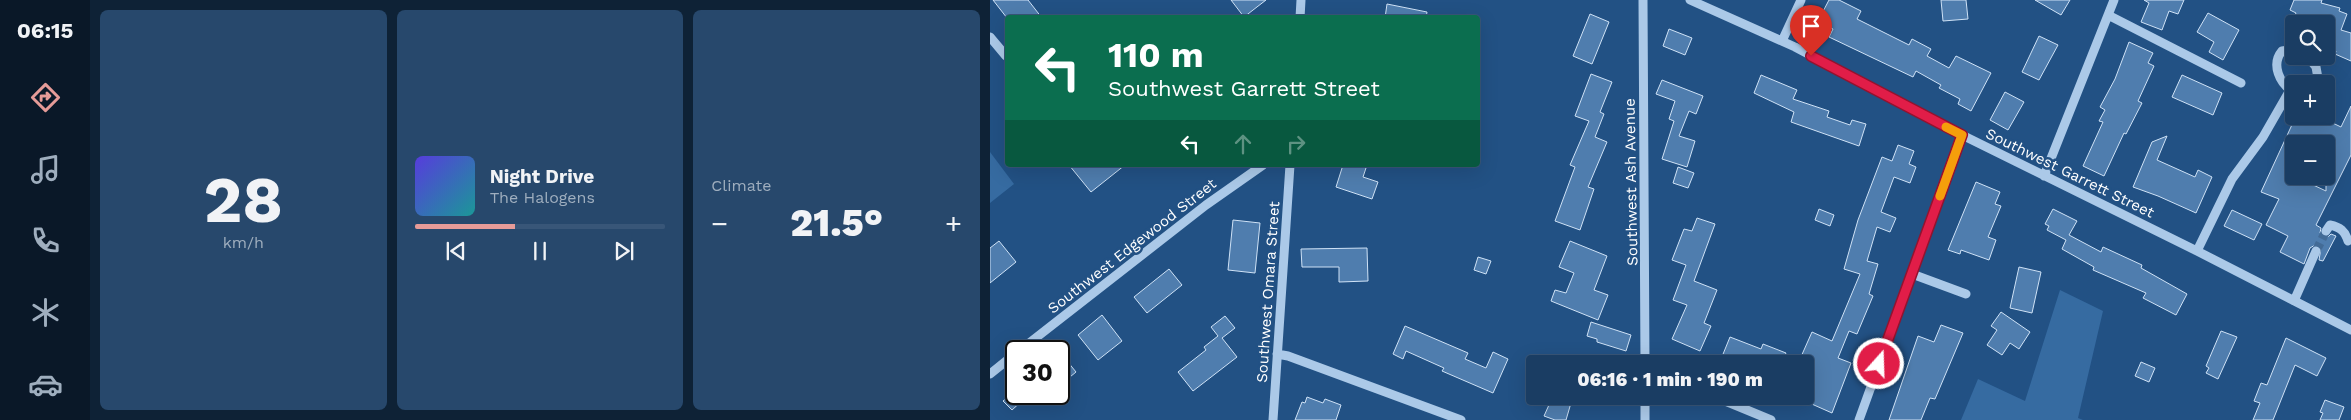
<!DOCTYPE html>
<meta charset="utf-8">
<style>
:root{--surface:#1a3d63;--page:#27486c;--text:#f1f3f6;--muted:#9faebe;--line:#385678;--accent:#e69b98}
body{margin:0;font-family:"Work Sans",sans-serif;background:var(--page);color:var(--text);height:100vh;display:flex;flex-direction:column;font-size:19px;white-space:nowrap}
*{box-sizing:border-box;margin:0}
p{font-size:16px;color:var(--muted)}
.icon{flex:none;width:28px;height:28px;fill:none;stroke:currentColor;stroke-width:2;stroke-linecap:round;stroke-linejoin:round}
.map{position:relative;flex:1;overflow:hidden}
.details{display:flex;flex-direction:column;gap:10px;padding:10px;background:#0e2236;width:900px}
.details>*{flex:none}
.banner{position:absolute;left:15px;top:15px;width:475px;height:152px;border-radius:5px;box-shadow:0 5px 20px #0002,0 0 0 1px var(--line);background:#0b6e4f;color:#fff;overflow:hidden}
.buttons{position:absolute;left:1295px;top:15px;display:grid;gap:10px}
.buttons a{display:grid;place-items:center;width:50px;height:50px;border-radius:5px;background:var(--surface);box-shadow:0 5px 20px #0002,0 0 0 1px var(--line);font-size:25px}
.speed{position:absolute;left:15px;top:340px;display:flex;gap:10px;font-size:25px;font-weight:700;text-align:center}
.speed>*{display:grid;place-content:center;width:65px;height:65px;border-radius:50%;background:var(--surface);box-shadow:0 5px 20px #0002,0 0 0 1px var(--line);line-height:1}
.speed .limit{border:2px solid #111;border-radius:8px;background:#fff;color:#111}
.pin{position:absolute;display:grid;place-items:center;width:42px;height:42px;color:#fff;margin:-51px -21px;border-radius:50% 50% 50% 0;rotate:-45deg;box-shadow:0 0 5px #0007}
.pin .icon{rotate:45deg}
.me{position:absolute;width:55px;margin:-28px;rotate:20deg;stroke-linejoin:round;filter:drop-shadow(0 0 4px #0008)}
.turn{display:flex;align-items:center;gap:18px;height:105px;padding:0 20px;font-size:22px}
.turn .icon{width:65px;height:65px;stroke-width:2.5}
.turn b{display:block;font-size:35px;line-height:42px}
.lanes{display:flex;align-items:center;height:48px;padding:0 20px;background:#0003;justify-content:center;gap:25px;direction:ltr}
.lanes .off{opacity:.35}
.big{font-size:38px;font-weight:800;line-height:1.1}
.details .widget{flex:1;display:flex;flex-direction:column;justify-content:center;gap:8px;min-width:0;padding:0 18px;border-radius:8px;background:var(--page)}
.details .dial{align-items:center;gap:0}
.dial b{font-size:65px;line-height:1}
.song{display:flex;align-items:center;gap:15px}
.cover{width:60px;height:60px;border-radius:8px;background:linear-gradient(135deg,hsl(250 70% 55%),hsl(180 70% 35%))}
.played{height:5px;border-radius:2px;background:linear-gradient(90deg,var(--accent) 40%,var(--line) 40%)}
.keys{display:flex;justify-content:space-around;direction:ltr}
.heat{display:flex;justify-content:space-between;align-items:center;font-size:28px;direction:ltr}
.details .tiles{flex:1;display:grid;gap:10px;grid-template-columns:repeat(3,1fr)}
.trip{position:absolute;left:536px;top:355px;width:288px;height:50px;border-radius:5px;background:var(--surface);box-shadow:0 5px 20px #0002,0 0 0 1px var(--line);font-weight:800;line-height:50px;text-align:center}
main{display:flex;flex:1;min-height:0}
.menu{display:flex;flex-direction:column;width:90px;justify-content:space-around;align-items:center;background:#0a1828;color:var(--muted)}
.menu .icon{width:35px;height:35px}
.menu .current{color:var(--accent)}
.menu b{font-size:22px;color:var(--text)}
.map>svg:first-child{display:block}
.green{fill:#366ba1}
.building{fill:#4f7dae;stroke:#cfe2f6;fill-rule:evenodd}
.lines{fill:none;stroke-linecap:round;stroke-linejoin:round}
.minor-tunnel{stroke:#436b96;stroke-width:9;stroke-dasharray:9 4.5;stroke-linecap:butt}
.minor{stroke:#abc9e8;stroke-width:9}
.route-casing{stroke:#92132f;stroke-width:12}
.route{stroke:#e11d48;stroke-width:9}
.slow{stroke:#f59e0b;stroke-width:9}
.labels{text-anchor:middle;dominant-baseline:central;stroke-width:5;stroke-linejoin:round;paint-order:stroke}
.street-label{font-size:15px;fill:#fff;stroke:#225184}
</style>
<main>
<nav class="menu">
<b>06:15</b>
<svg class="icon current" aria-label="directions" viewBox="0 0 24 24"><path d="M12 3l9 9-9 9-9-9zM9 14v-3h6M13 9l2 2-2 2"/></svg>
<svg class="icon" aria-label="music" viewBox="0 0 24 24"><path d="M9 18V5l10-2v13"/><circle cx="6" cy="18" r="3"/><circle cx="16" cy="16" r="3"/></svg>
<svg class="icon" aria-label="phone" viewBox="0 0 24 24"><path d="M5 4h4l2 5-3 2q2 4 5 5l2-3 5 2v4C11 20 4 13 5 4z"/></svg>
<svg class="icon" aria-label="climate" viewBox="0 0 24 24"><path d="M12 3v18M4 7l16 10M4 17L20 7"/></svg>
<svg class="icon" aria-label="car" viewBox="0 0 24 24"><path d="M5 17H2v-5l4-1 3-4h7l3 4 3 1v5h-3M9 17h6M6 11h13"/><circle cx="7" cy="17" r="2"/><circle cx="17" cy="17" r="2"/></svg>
</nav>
<section class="details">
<div class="tiles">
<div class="widget dial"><b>28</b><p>km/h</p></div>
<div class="widget">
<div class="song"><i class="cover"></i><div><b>Night Drive</b><p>The Halogens</p></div></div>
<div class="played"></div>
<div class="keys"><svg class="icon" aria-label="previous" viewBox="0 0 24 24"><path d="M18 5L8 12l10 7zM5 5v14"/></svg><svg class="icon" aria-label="pause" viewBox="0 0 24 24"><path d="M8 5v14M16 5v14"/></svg><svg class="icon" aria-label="next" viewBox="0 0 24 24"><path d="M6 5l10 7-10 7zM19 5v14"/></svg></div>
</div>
<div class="widget"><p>Climate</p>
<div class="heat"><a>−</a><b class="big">21.5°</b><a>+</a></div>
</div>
</div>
</section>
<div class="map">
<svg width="1361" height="420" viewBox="0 0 1361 420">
<rect width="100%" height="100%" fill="#225184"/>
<!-- green -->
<path class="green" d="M 0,152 L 24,184 L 0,203 Z
M 1070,290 L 1113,311 L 1088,418 L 1093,420 L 971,420 L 988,379 L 1035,401 Z"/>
<!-- building -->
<path class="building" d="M 3,0 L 38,0 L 52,18 L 17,18 Z
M 241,0 L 276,0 L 254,17 Z
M 839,0 L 849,0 L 871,11 L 867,19 L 919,45 L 922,39 L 941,49 L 937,56 L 959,68 L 966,56 L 1001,73 L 981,111 L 968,104 L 970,99 L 949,88 L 951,85 L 926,71 L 923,77 L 839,37 L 843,29 L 828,21 Z
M 951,0 L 976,0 L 978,19 L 953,21 Z
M 1045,0 L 1080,0 L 1071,15 Z
M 1154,0 L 1194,0 L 1188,14 L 1179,11 L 1172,30 L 1151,22 L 1159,3 Z
M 1304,0 L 1332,0 L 1331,3 L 1350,8 L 1349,11 L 1357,14 L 1351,30 L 1361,33 L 1361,61 L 1345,54 L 1346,51 L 1336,46 L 1336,24 L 1301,24 L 1306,13 L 1300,10 Z
M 397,4 L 437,12 L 436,18 L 395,18 Z
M 1218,13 L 1249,30 L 1233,60 L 1219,52 L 1224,42 L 1207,32 Z
M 600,14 L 619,22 L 602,64 L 583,56 Z
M 679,29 L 702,38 L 695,55 L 673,46 Z
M 1049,36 L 1068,45 L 1049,80 L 1032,72 Z
M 1139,42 L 1163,53 L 1158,63 L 1164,66 L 1148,101 L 1152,103 L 1136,134 L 1134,133 L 1114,176 L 1093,166 L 1113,122 L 1109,121 L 1115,110 L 1110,107 L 1125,79 Z
M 601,74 L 622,82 L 610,112 L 614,114 L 605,137 L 617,142 L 598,187 L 604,189 L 590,230 L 565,221 L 585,167 L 580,165 L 599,121 L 585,116 Z
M 771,75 L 807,90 L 803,99 L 839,111 L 837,117 L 860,125 L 862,120 L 876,124 L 869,146 L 801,122 L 804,112 L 764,93 Z
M 1192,75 L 1232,93 L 1223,115 L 1182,97 Z
M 672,80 L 713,96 L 706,114 L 699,111 L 689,136 L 705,141 L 697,167 L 672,159 L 684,121 L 679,119 L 685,101 L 666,94 Z
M 1015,92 L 1034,102 L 1018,130 L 1000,120 Z
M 1361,106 L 1361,155 L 1326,225 L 1331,228 L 1330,233 L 1333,236 L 1338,237 L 1341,234 L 1346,236 L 1333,261 L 1329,260 L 1331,248 L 1325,245 L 1320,248 L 1314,264 L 1290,252 L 1298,236 L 1276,225 L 1289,199 L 1271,192 L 1306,116 L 1328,116 L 1351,127 ZM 1304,144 L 1344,144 L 1336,162 L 1336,191 L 1304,176 Z
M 1177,136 L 1167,160 L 1205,177 L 1208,170 L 1222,177 L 1206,213 L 1168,196 L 1143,187 L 1162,142 Z
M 908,145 L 924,151 L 919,164 L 926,167 L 920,183 L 904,177 L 891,212 L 906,218 L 900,232 L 887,227 L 877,261 L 888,264 L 879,294 L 883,296 L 867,334 L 859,331 L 848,358 L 861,363 L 842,413 L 815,401 L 815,380 L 822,364 L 810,359 L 822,332 L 842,341 L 870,274 L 854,269 L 868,220 L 892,157 L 902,161 Z
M 79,165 L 135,165 L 101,192 Z
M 353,165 L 368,165 L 376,168 L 373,177 L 388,182 L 382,199 L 346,187 Z
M 688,167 L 704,173 L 698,188 L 683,183 Z
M 986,182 L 1010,192 L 1005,204 L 1011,206 L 998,237 L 1006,240 L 999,260 L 971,250 L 970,254 L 958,250 Z
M 829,209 L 844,215 L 840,226 L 825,220 Z
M 1063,209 L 1087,221 L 1079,235 L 1111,252 L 1113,247 L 1152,265 L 1151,268 L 1197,294 L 1186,315 L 1153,298 L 1156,293 L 1103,270 L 1104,267 L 1072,249 L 1076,240 L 1057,230 L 1059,226 L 1055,224 Z
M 1242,210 L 1272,224 L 1264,240 L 1234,226 Z
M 707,218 L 725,224 L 704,281 L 727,290 L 714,323 L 721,326 L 710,351 L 682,339 L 697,305 L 683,300 L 696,265 L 682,260 L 694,229 L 702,231 Z
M 243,220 L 270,223 L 265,273 L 238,270 Z
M 9,241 L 26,262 L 0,283 L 0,248 Z
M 580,241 L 617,256 L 604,290 L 618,295 L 608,320 L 561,301 L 565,290 L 576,293 L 584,273 L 569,267 Z
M 377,248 L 378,281 L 349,282 L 349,267 L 312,267 L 311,249 Z
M 488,257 L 501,261 L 496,274 L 484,270 Z
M 1029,267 L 1051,272 L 1042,313 L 1020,308 Z
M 179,269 L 192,285 L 157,313 L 144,297 Z
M 1011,312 L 1040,332 L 1029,349 L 1020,343 L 1012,355 L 997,345 L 1007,330 L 1001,326 Z
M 112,315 L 132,341 L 108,360 L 88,335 Z
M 235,316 L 245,328 L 232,338 L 247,357 L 203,391 L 188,372 L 216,350 L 214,347 L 228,336 L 221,327 Z
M 601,322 L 641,335 L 636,351 L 607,342 L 607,339 L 597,336 Z
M 951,325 L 973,333 L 945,399 L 940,398 L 931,420 L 899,420 L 928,336 L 944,342 Z
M 415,326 L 478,353 L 475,359 L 496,368 L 503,352 L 518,359 L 503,393 L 452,371 L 454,368 L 416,351 L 413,359 L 403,354 Z
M 1231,331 L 1247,337 L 1228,379 L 1216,373 L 1219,368 L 1216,366 Z
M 740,337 L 771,349 L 773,344 L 796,353 L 791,364 L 729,364 Z
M 1296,338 L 1336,358 L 1327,376 L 1305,365 L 1283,420 L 1263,420 L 1270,403 L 1264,401 L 1271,383 L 1277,385 Z
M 69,351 L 86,372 L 69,386 Z
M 1151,362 L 1165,368 L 1159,382 L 1145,376 Z
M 25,391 L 33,400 L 22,410 L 13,401 Z
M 563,396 L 583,396 L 576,420 L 565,420 L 554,416 Z
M 317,397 L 333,403 L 335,399 L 351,405 L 346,420 L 305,420 L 312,402 L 315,403 Z
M 1335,400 L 1354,407 L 1349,420 L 1330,420 L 1333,413 L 1330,412 Z"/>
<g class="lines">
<!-- minor-tunnel -->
<path class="minor-tunnel" d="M 1326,251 L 1336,231"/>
<!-- minor -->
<path class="minor" d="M 653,0 L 655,364
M 700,0 L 805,47 L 972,135 L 1207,251 L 1361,330
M 1118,15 L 1251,83
M 310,18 L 311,0
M 0,37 L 16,56
M 792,41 L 811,0
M 1304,49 L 1292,51 C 1281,64 1289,84 1304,92
M 1317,56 L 1326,67 L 1329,84
M 1054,176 L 1124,0
M 1336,231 L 1340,225 C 1350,227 1355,231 1358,241
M 1207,251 L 1242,179 L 1273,137 L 1300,90
M 922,274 L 976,294
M 1304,301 L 1326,251
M 29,351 L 216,205 L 273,165
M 287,354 L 298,356 L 471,420
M 0,374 L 26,353
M 655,396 L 655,420
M 723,396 L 781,420
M 283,420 L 300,165
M 869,420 L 972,135"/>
</g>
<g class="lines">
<defs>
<path id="route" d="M 821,56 L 972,135 L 889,364"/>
</defs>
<!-- route casing -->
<use href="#route" class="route-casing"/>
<!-- route -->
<use href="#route" class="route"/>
<!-- slow -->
<path class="slow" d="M 950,196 L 972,135 L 956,127"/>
</g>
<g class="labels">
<!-- street labels -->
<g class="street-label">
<text transform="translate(1080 173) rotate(26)">Southwest Garrett Street</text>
<text transform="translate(641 182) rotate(-91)">Southwest Ash Avenue</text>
<text transform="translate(142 246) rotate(-38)">Southwest Edgewood Street</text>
<text transform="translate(278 292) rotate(-86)">Southwest Omara Street</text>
</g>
</g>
</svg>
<div class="buttons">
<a><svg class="icon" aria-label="search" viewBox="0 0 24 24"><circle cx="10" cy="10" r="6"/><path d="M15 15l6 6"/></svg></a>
<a>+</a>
<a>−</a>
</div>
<div class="speed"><div class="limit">30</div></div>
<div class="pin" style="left:821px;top:56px;background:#d93025"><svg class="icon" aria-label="arrive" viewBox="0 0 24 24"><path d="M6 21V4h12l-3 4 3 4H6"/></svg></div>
<svg class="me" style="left:889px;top:364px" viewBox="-20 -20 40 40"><circle r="17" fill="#e11d48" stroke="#fff" stroke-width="3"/><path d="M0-11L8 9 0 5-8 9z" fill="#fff"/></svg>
<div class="trip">06:16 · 1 min · 190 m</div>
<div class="banner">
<div class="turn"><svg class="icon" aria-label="left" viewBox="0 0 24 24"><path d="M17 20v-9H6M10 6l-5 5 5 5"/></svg><div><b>110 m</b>Southwest Garrett Street</div></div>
<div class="lanes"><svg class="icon" aria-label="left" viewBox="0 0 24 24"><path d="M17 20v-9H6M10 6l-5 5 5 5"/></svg><svg class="icon off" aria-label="ahead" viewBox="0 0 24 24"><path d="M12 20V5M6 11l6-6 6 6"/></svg><svg class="icon off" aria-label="right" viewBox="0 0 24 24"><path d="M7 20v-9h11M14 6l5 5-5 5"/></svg></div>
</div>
</div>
</main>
